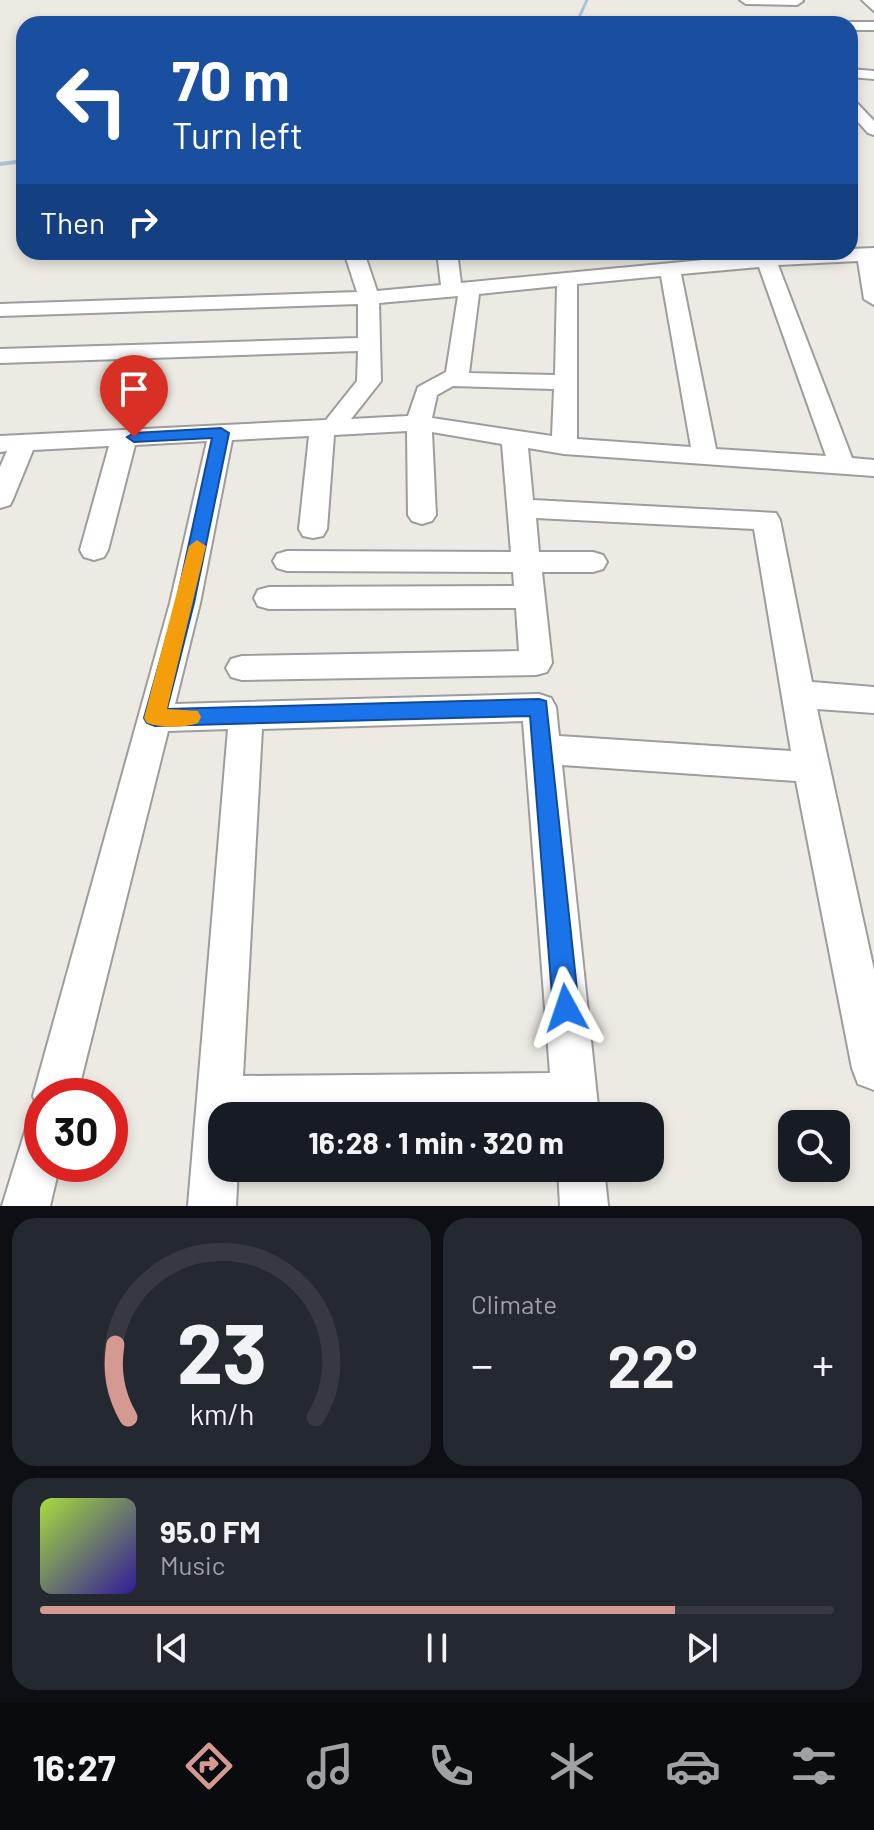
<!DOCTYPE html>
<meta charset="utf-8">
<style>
:root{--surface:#171b24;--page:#242831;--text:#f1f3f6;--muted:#9ea1a6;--line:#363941;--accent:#d49991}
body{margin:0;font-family:Barlow,sans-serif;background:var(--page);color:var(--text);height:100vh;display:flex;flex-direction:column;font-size:30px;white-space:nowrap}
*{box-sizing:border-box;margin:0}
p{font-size:26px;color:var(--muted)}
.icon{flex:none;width:44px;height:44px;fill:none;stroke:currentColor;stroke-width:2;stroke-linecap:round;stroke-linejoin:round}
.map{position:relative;height:1206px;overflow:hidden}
.sheet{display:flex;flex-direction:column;gap:12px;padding:12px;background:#0d0f14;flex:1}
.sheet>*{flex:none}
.top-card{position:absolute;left:16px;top:16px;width:842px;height:244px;border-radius:24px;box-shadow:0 4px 12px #0003;background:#1a4fa0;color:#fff;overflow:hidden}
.controls{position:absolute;left:778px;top:1110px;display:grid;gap:16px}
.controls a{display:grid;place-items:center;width:72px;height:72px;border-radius:16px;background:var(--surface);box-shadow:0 4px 12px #0003;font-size:40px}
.speed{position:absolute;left:24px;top:1078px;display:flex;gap:16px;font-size:40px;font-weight:700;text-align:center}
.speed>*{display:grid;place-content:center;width:104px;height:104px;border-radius:50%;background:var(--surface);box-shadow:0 4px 12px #0003;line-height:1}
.speed .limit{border:12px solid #d22;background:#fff;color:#111}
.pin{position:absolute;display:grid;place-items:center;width:68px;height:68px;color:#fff;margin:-82px -34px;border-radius:50% 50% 50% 0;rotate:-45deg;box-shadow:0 0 8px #0007}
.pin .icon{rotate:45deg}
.me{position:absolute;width:88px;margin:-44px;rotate:355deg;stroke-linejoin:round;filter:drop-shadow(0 0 6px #0008)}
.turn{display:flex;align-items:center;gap:28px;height:168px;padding:0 24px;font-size:36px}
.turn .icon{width:104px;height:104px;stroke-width:2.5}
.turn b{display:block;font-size:56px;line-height:68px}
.then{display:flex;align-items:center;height:76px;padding:0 24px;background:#0003;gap:16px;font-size:30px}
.big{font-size:60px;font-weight:700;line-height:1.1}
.sheet .card{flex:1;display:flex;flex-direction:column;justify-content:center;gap:12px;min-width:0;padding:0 28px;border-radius:24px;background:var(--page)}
.sheet .dial{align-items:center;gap:0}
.dial svg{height:208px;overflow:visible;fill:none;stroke:var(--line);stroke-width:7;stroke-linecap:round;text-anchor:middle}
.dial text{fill:var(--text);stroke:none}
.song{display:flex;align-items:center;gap:24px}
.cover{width:96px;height:96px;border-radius:12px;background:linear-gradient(135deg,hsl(80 70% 55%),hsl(250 70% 35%))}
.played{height:8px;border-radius:4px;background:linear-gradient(90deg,var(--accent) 80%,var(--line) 80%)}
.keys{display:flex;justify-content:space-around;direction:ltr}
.heat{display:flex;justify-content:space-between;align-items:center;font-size:44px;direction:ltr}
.sheet .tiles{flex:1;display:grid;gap:12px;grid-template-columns:1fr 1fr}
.card:last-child{grid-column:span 2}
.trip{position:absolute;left:208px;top:1102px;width:456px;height:80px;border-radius:24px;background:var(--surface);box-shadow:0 4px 12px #0003;font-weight:700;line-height:80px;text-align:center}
.menu{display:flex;height:128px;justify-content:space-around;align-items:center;background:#090b0e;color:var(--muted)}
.menu .icon{width:56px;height:56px}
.menu .on{color:var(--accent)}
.menu b{font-size:36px;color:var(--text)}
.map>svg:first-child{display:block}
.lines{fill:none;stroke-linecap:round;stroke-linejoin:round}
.stream-far1{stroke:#a7c4d5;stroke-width:3}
.stream{stroke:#a7c4d5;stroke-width:4}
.minor-casing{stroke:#9d9d9d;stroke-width:4}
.minor{fill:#fff;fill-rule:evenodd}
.route{fill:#1a73e8;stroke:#114b97;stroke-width:2}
.slow{fill:#f59e0b}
</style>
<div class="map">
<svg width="874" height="1206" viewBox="0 0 874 1206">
<rect width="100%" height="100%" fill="#eceae2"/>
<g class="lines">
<!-- stream-far1 -->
<path class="stream-far1" d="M 576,24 L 587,0"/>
<!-- stream -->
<path class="stream" d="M 0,164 L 24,161"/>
<defs>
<path id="minor" d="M 740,0 L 802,0 L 803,1 L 797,5 L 746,4 Z
M 862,0 L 874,0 L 874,11 Z
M 850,22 L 874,22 L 874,30 L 850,30 L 850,24 L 845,24 Z
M 850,69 L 874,71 L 874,79 L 850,77 Z
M 850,100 L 855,101 L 874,121 L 874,135 L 868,133 L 850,113 Z
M 874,248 L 874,305 L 864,299 L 858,261 L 778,265 L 852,458 L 874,460 L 874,476 L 564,454 L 528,448 L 533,500 L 776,513 L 780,520 L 812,682 L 874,687 L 874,713 L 817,709 L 874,970 L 874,1090 L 858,1084 L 852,1068 L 796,781 L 562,765 L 599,1116 L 222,1116 L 222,1168 L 238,1168 L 236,1206 L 188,1206 L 228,729 L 168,731 L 77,1096 L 42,1096 L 42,1113 L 39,1112 L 33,1096 L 170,603 L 207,441 L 135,445 L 108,550 L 104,557 L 94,560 L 84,557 L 80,550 L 109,446 L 33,450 L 13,499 L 10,505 L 0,508 L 0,467 L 7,451 L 0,452 L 0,436 L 326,420 L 357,381 L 358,351 L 0,363 L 0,349 L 358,338 L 358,304 L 0,316 L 0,304 L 357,292 L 344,252 L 364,252 L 377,291 L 441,285 L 437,252 L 457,252 L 461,283 L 766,254 L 850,252 L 850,249 ZM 759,267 L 826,456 L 716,449 L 681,274 ZM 661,276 L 691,447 L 577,439 L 577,284 ZM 557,286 L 555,375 L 469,373 L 479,294 ZM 458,296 L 446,372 L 418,387 L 408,416 L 351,419 L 381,381 L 379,303 ZM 453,386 L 554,389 L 552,436 L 432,418 L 437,395 ZM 407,431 L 408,515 L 412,521 L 422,524 L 432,521 L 436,515 L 432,432 L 502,444 L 511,552 L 287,551 L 277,554 L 273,561 L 277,568 L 287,571 L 513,572 L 514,586 L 269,587 L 258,590 L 254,598 L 258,606 L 269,609 L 516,608 L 519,651 L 242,656 L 231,659 L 226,668 L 231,677 L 242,680 L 536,675 L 547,672 L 552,663 L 542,572 L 593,572 L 603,569 L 607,562 L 603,555 L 593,552 L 539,552 L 536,518 L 754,529 L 791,751 L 559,736 L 556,707 L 551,698 L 539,694 L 175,704 L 200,603 L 232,440 L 309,436 L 299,529 L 303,536 L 313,538 L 323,536 L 327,529 L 334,435 ZM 523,721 L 550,1073 L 243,1076 L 262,729 Z
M 42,1121 L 42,1164 L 60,1164 L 50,1206 L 2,1206 L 26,1128 Z
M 558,1168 L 604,1168 L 608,1206 L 560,1206 Z"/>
</defs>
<!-- minor casing -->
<use href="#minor" class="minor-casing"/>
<!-- minor -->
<use href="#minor" class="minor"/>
</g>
<!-- route -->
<path class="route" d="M 221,428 L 229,433 L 194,603 L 167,709 L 539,699 L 546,701 L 579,1008 L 575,1017 L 566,1021 L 557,1017 L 553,1008 L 530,716 L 155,726 L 147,723 L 144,718 L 176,603 L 212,438 L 134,442 L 127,437 L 134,433 Z"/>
<!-- slow -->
<path class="slow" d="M 197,540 L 206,546 L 167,709 L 198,711 L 201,717 L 198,723 C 184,728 161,728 147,723 L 144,718 L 189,546 Z"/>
</svg>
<div class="controls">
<a><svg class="icon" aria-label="search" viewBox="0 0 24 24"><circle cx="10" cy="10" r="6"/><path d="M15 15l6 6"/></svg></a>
</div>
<div class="speed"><div class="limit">30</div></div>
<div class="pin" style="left:134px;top:437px;background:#d93025"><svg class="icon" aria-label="arrive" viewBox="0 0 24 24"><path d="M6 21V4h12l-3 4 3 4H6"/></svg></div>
<svg class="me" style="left:566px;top:1008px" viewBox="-20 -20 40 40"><path d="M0-17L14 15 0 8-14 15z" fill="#1a73e8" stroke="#fff" stroke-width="4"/></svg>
<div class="trip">16:28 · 1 min · 320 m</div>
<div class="top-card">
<div class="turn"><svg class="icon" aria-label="left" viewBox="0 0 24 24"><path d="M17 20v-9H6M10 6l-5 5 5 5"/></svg><div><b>70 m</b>Turn left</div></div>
<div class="then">Then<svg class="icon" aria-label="right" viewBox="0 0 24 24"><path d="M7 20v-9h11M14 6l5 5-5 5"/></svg></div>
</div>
</div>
<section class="sheet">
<div class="tiles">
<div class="card dial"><svg viewBox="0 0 100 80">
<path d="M14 69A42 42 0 1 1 86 69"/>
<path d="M14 69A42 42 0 0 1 9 41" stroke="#d49991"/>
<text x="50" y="56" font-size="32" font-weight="700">23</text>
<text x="50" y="72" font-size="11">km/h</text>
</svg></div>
<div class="card"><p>Climate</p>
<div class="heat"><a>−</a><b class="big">22°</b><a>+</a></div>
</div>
<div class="card">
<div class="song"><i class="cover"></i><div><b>95.0 FM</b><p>Music</p></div></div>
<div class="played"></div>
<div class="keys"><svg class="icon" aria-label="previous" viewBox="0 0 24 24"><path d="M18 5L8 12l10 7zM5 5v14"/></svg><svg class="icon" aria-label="pause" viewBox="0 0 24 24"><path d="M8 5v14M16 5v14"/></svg><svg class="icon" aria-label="next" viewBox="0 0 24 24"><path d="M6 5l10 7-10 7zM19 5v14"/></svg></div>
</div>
</div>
</section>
<nav class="menu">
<b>16:27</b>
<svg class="icon on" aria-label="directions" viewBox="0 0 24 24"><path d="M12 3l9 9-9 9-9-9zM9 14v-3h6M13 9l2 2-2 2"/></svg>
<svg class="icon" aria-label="music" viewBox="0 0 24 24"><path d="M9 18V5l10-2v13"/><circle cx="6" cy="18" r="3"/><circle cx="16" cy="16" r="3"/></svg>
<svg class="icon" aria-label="phone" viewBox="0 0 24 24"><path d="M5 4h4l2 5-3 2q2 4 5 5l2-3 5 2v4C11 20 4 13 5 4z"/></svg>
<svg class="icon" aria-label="climate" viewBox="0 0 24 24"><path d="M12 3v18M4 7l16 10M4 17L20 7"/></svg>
<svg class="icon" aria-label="car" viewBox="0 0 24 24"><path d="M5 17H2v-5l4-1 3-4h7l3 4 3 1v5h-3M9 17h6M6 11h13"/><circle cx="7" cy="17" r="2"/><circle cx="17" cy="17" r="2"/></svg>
<svg class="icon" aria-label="filters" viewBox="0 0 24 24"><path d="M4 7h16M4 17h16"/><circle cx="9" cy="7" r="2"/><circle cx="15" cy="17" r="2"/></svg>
</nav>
